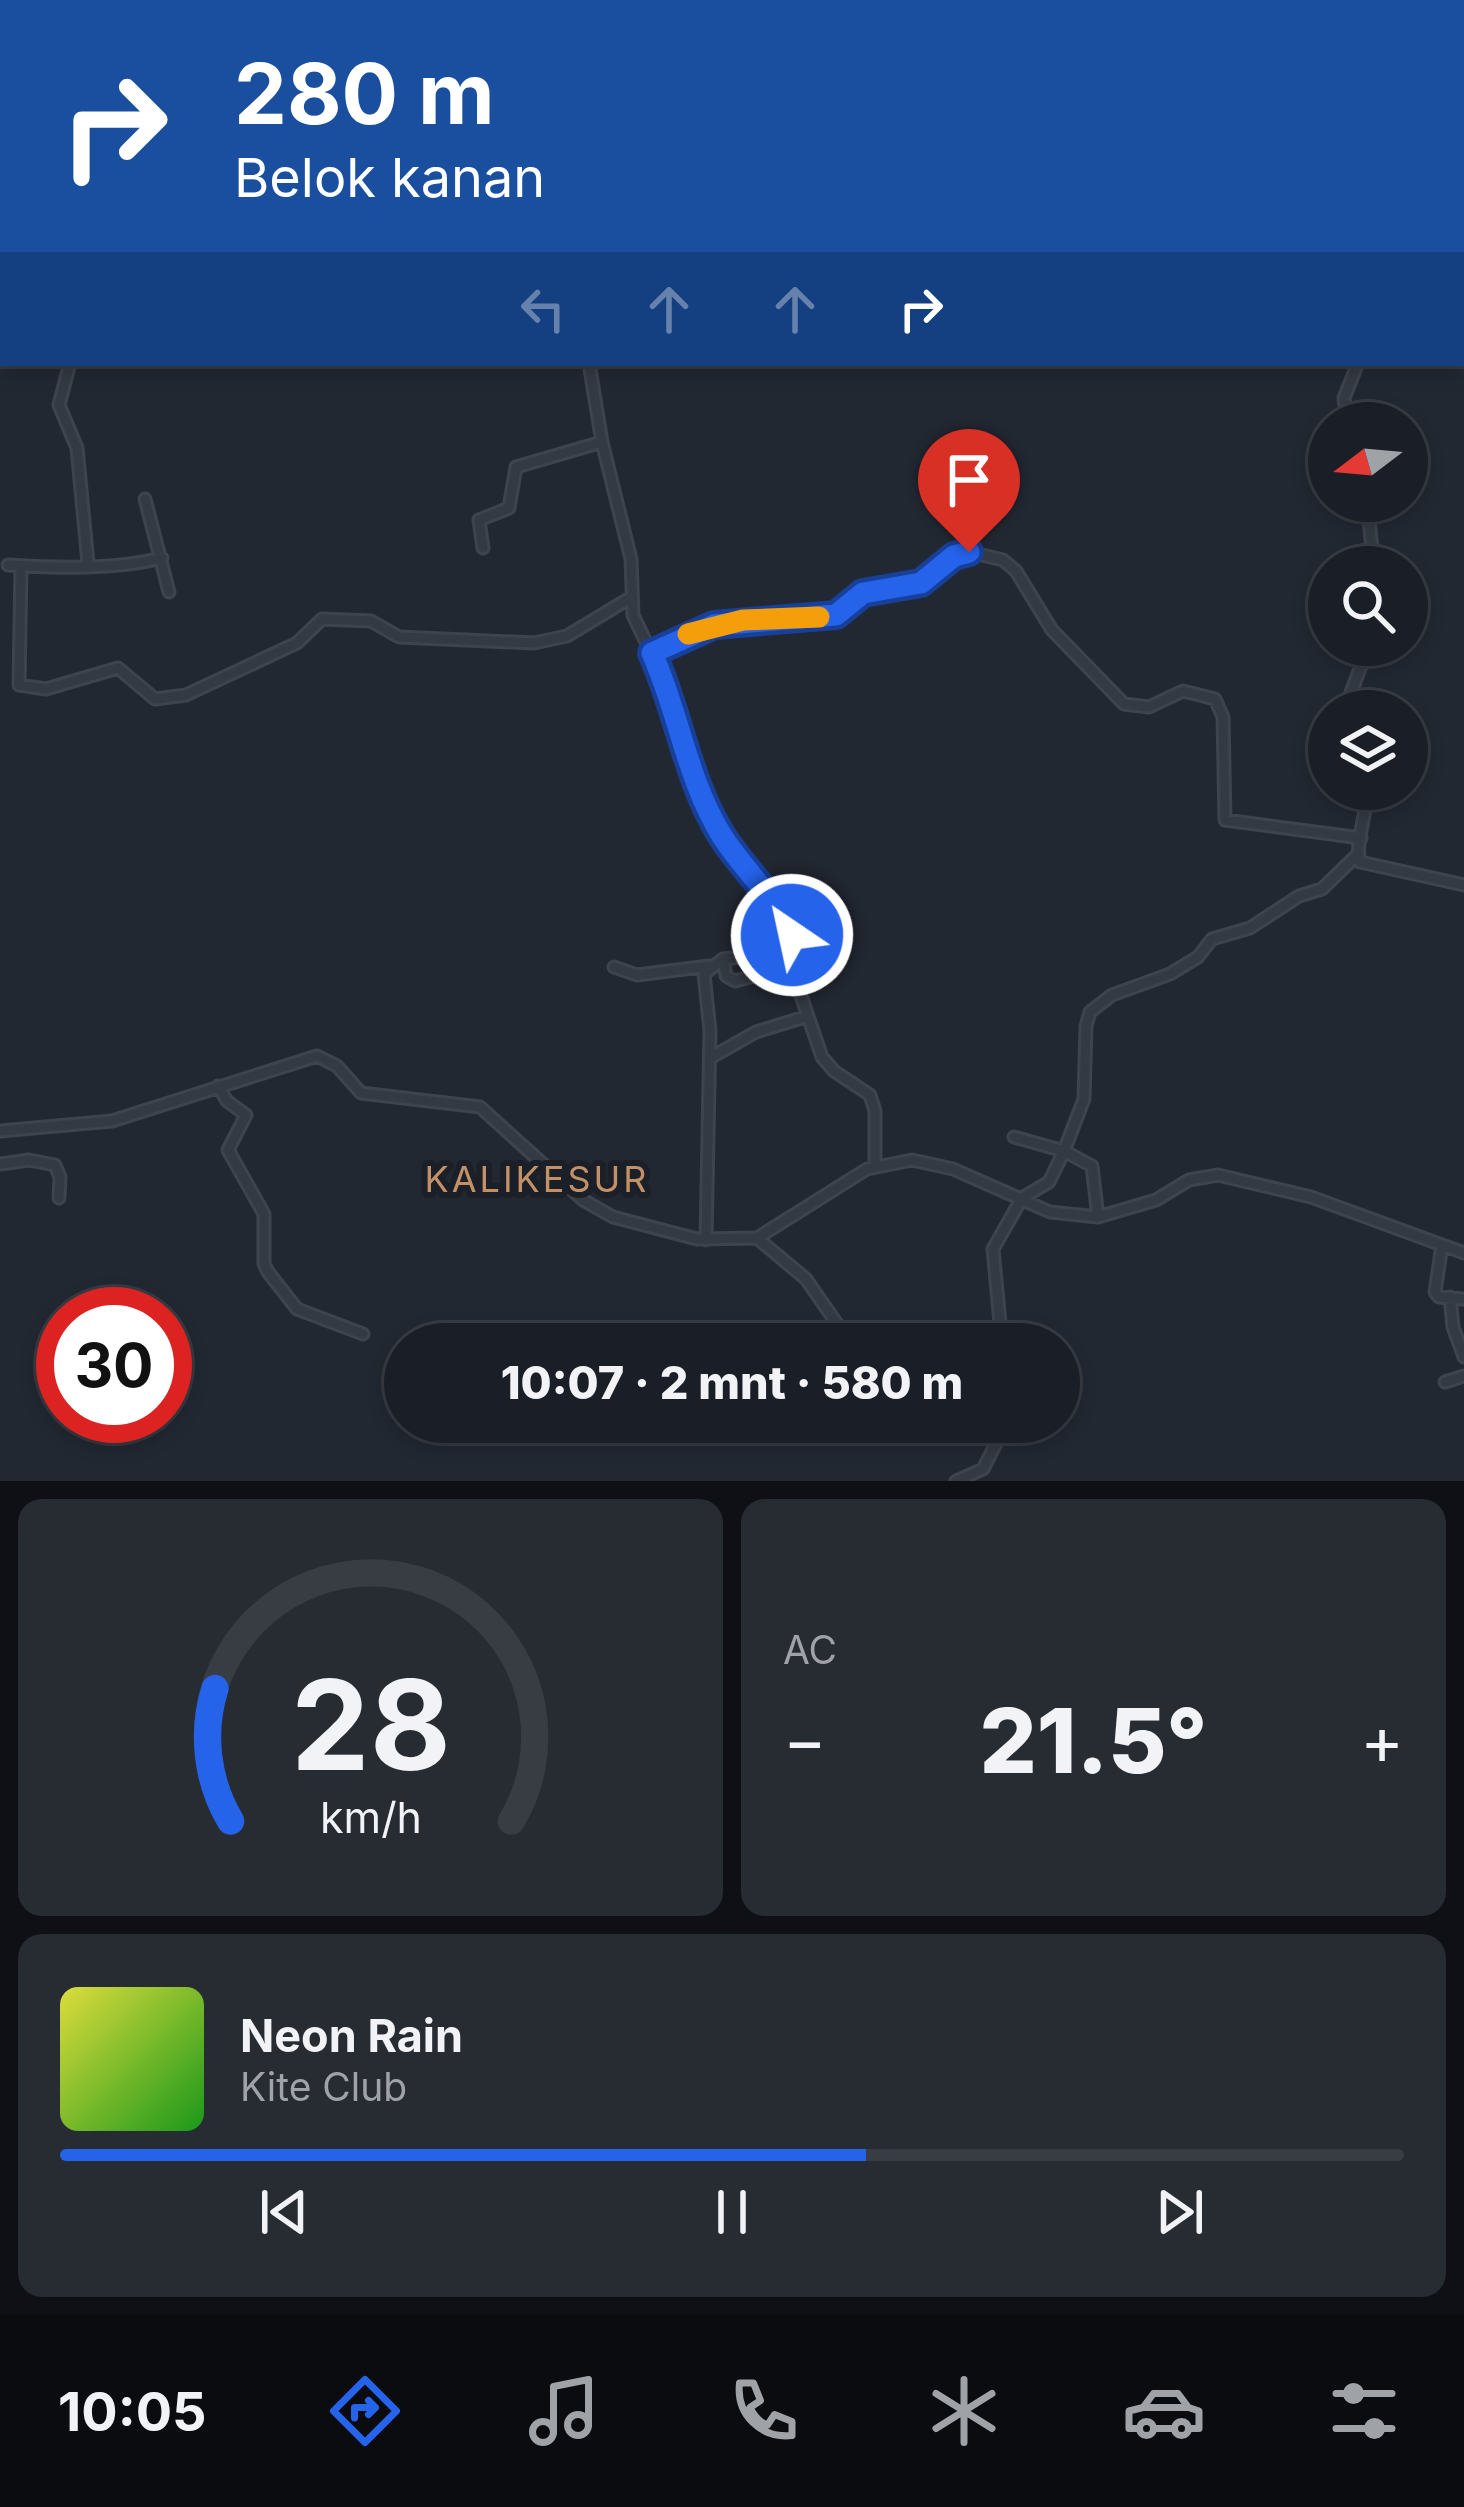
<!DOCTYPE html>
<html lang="id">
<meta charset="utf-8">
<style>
:root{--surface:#1a1e26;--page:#272b32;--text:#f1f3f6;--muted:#9fa2a7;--line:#383c43;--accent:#2563eb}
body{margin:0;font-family:Inter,sans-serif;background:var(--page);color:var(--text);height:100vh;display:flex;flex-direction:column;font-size:45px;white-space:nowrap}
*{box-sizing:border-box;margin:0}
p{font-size:39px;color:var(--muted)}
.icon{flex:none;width:66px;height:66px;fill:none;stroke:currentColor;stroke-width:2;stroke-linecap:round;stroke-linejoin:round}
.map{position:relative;height:1481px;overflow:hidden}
.panel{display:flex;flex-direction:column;gap:18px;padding:18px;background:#0e1015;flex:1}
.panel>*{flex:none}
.guide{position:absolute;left:0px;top:0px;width:1464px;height:366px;box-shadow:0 6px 18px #0003,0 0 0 3px var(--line);background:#1a4fa0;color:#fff;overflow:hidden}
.needle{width:78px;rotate:254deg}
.fabs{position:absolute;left:1308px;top:402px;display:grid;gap:24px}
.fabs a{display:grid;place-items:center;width:120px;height:120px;border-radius:50%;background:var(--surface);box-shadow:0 6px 18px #0003,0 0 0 3px var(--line);font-size:60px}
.speed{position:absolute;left:36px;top:1287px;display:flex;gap:24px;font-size:60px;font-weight:700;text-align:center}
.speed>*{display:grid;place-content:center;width:156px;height:156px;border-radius:50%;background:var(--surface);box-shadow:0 6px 18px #0003,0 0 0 3px var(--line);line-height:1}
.speed .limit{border:18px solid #d22;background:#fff;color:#111}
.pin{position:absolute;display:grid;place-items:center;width:102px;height:102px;color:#fff;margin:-123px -51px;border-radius:50% 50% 50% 0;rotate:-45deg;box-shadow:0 0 12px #0007}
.pin .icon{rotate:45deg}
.me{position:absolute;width:132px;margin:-66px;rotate:326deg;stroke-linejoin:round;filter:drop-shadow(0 0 9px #0008)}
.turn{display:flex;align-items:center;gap:42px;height:252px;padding:0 36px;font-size:54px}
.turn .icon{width:156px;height:156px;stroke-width:2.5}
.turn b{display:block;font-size:84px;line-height:102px}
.lanes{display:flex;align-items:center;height:114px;padding:0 36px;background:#0003;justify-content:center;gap:60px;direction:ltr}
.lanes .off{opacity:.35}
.big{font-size:90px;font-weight:800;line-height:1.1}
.panel .tile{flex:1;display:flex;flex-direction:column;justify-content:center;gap:18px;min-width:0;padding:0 42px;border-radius:24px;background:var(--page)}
.panel .dial{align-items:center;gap:0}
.dial svg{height:312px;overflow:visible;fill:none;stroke:var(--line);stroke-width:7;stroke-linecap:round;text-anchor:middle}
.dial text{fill:var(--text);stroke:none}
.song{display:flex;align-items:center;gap:36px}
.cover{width:144px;height:144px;border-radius:18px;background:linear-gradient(135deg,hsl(60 70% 55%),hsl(120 70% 35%))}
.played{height:12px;border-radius:6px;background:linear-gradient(90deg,var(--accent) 60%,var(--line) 60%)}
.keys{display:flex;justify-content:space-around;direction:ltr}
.heat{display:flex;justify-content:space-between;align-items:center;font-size:66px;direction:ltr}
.panel .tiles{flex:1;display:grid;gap:18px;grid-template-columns:1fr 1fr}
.tile:last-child{grid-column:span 2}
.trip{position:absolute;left:384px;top:1323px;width:696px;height:120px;border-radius:60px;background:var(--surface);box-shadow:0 6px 18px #0003,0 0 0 3px var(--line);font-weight:800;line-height:120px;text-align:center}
.menu{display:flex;height:192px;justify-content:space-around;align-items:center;background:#0a0c0f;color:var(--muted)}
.menu .icon{width:84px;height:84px}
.menu .current{color:var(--accent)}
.menu b{font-size:54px;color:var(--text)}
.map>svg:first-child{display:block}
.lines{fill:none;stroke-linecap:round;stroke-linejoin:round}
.minor-casing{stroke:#3e434d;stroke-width:15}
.minor{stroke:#343a43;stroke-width:9}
.route-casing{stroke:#184099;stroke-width:30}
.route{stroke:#2563eb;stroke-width:21}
.slow{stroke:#f59e0b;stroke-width:21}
.labels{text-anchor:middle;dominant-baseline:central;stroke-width:12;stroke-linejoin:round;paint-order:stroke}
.quarter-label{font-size:36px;letter-spacing:3px;fill:#c39167;stroke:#1a1f28}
</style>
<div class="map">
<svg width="1464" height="1481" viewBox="0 0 1464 1481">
<rect width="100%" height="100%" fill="#222832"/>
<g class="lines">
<defs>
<path id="minor" d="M 532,0 L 532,3
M 650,3 L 651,0
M 803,3 L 803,0
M 1225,3 L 1226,0
M 1461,41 L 1464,40
M 1461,78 L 1464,76
M 1461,182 L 1464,183
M 1461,247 L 1464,248
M 0,350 L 3,350
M 70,363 L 59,405 L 77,448 L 88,563
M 589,363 L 602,442 L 631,559 L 633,615 L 667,686 L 689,766 L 721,835 L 790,929 L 797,984 L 822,1057 L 834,1071 L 870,1095 L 875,1111 L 875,1165
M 1347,423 L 1344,398 L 1358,363
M 145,499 L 169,592
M 1367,501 L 1374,567
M 483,548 L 479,520 L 509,508 L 516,467 L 602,442
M 8,565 C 57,568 114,570 162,558
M 21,566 L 19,685 L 46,689 L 118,668 L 155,699 L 186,695 L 297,643 L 322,619 L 371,621 L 399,637 L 534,643 L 567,636 L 630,598
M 652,654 L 714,625 L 836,615 L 863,593 L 921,583 L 954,556 L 969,552 L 1003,560 L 1016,571 L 1052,630 L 1124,704 L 1149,707 L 1183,691 L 1215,699 L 1223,717 L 1225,820 L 1361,838
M 1344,711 L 1369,645
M 1366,789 C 1369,813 1354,840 1360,862 L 1464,885
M 723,959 L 726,976 L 735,981 L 795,965
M 614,967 L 637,975 L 709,966
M 710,1058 L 756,1032 L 808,1016
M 218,1086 L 227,1101 L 246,1115 L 228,1150 L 264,1214 L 264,1264 L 268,1272 L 297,1309 L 363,1334
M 0,1131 L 112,1121 L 317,1056 L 337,1066 L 361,1093 L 480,1107 L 583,1200 L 613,1217 L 697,1239 L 757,1238 L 867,1169 L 912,1160 L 953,1169 L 1050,1212 L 1098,1217 L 1156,1200 L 1189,1180 L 1218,1175 L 1311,1197 L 1464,1253
M 0,1164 L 29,1160 L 55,1165 L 60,1177 L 59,1198
M 1098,1217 L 1092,1166 L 1064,1151 L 1084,1099 L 1086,1026 L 1090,1012 L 1112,995 L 1170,974 L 1198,957 L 1212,939 L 1250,928 L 1299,896 L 1322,889 L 1357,855
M 757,1238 L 806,1279 L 851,1344
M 706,1240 L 710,1031 L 704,974 L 723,959 L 793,952
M 1442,1245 L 1435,1292 L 1439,1297 L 1464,1299
M 1450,1297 L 1453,1327 L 1464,1357
M 1002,1344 L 993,1249 L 1022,1198 L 1049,1182 L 1064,1151 L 1014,1137
M 1059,1350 L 1067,1379 L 1059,1402
M 1445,1382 L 1464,1376
M 956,1481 L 983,1469 L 1007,1422"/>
</defs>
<!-- minor casing -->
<use href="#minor" class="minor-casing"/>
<!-- minor -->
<use href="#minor" class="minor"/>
</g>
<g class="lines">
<defs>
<path id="route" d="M 792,935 C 776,898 743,869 722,836 C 687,780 679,713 652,653 L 714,625 L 836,615 L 863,593 L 921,583 L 954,556 L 969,552"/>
</defs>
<!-- route casing -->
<use href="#route" class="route-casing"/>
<!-- route -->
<use href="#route" class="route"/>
<!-- slow -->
<path class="slow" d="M 688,634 L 743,620 L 819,617"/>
</g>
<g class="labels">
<!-- quarter labels -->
<g class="quarter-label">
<text x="537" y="1179">KALIKESUR</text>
</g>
</g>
</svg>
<div class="fabs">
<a><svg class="needle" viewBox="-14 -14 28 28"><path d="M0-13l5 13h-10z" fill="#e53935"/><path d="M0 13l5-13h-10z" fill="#9fa2a7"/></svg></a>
<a><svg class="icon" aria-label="search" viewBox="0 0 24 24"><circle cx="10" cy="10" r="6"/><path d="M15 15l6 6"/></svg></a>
<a><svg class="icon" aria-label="layers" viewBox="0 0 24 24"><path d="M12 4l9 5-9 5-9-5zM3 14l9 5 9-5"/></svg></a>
</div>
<div class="speed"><div class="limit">30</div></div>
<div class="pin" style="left:969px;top:552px;background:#d93025"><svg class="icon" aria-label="arrive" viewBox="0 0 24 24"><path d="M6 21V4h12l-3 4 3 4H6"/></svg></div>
<svg class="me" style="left:792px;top:935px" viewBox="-20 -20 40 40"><circle r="17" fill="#2563eb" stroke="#fff" stroke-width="3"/><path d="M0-11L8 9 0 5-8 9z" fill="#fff"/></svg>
<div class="trip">10:07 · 2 mnt · 580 m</div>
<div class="guide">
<div class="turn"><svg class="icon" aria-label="right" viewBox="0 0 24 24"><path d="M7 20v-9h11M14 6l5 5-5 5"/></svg><div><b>280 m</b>Belok kanan</div></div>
<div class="lanes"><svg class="icon off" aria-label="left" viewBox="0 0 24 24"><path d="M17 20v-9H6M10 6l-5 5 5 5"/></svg><svg class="icon off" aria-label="ahead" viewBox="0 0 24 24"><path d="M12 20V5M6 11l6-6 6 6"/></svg><svg class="icon off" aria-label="ahead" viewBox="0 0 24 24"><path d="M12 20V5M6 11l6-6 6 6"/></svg><svg class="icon" aria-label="right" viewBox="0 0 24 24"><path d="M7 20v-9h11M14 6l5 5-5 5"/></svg></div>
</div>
</div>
<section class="panel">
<div class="tiles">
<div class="tile dial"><svg viewBox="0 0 100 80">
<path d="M14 69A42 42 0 1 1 86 69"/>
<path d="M14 69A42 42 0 0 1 10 35" stroke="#2563eb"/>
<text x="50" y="56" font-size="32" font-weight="700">28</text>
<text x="50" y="72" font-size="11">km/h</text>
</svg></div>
<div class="tile"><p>AC</p>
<div class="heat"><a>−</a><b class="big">21.5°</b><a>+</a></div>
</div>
<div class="tile">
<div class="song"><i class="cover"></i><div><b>Neon Rain</b><p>Kite Club</p></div></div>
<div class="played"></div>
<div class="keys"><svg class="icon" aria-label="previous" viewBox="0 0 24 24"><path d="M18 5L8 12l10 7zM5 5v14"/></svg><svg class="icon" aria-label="pause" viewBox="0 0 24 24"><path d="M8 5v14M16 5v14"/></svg><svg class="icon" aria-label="next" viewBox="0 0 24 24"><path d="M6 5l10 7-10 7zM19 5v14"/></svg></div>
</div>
</div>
</section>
<nav class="menu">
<b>10:05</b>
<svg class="icon current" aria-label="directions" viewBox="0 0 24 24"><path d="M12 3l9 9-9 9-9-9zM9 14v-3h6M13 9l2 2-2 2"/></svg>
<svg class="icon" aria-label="music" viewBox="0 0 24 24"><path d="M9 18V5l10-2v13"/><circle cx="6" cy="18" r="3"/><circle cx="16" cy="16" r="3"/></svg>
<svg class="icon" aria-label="phone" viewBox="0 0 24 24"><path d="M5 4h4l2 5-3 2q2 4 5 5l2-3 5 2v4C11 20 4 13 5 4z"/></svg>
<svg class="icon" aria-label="climate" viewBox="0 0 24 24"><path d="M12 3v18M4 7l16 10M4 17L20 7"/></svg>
<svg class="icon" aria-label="car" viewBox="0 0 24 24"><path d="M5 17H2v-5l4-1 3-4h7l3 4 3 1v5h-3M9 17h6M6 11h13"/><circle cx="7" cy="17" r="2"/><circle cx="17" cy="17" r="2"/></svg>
<svg class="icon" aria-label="filters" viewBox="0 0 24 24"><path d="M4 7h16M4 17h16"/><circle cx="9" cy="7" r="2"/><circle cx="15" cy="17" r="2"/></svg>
</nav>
